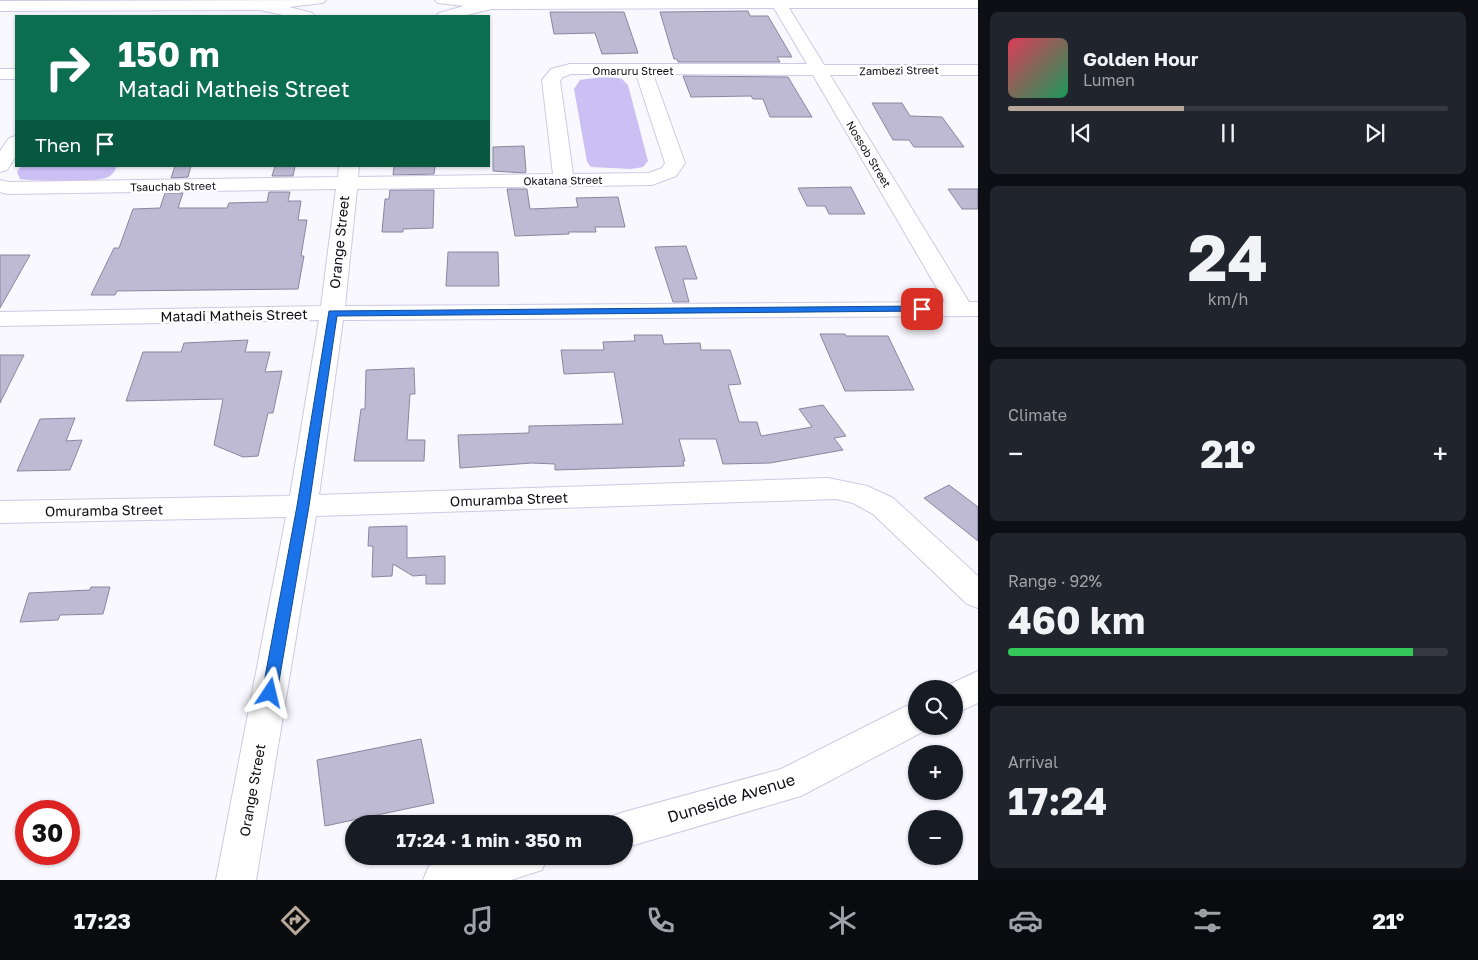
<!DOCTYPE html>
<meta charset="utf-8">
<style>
:root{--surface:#171b24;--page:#20242c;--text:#f1f3f6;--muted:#9ea1a6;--line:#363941;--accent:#b8a89a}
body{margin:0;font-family:"Golos Text",sans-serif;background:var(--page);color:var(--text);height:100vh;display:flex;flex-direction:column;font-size:19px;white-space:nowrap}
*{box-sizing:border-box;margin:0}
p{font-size:16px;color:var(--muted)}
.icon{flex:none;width:28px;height:28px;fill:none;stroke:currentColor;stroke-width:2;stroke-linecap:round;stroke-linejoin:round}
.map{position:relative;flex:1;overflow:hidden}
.details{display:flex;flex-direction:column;gap:12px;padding:12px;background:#0d0f14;width:500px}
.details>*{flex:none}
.banner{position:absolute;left:15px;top:15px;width:475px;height:152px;border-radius:0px;box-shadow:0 1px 4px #0004;background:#0b6e4f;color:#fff;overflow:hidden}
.fabs{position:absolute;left:908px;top:680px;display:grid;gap:10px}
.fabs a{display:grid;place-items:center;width:55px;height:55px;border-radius:50%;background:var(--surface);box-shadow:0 1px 4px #0004;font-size:25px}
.speed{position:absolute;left:15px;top:800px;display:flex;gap:10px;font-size:25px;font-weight:700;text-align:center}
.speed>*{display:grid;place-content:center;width:65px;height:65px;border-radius:50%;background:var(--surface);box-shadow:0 1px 4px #0004;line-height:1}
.speed .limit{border:8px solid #d22;background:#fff;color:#111}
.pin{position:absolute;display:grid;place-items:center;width:42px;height:42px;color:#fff;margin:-21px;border-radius:10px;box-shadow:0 2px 8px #0006}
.me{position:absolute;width:55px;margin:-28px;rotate:10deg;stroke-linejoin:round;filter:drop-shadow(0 0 4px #0008)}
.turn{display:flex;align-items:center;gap:18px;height:105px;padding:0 20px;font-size:22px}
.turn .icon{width:65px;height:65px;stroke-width:2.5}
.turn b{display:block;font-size:35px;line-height:42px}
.then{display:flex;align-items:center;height:48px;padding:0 20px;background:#0003;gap:10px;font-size:19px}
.big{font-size:38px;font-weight:700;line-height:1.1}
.details .tile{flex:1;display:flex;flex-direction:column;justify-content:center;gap:8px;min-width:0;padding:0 18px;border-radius:8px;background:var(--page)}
.details .dial{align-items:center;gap:0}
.dial b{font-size:65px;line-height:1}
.song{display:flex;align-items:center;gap:15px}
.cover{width:60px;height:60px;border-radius:8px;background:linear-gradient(135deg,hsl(350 70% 55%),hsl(150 70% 35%))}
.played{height:5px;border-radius:2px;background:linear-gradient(90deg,var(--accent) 40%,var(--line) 40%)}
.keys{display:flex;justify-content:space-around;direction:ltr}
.heat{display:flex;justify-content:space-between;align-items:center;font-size:28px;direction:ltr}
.charge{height:8px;border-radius:4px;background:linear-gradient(90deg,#34c759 92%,var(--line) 0)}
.trip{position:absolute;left:345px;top:815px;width:288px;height:50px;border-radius:25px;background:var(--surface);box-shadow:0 1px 4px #0004;font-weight:700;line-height:50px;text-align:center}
.dock{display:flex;height:80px;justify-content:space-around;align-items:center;background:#090b0e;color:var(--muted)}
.dock .icon{width:35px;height:35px}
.dock .current{color:var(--accent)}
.dock b{font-size:22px;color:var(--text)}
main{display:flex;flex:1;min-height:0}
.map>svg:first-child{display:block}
.green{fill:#cbbff4}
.building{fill:#bfbad4;stroke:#8b869f}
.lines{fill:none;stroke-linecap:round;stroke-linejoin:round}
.minor-casing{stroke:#cec9e4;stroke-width:2}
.minor{fill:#fff;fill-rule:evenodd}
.route{fill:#1a73e8;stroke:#114b97}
.labels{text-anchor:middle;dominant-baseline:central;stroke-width:5;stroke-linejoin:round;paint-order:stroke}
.far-street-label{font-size:11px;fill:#0f0d16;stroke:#fff}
.street-label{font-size:14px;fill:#0f0d16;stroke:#fff}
.near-street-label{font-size:16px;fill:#0f0d16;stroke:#fff}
</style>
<main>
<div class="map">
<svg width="978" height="880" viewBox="0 0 978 880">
<rect width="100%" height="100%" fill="#f9f8fe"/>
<!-- green -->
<path class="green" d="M 608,76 L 622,79 L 628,85 L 648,161 L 643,167 L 631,169 L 591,167 L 587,162 L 574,89 L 580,80 Z
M 21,166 L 117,166 C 116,169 113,174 110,176 C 97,184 37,181 20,179 L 17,172 Z"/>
<!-- building -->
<path class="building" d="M 748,11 L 750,16 L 768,16 L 792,57 L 777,57 L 780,62 L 678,62 L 677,59 L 674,59 L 660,12 Z
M 550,12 L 624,12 L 638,53 L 602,54 L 595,33 L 554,34 Z
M 683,76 L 788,77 L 812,117 L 770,117 L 763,99 L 753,99 L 751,96 L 691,97 Z
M 872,103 L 902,103 L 910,116 L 942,117 L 964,147 L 914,147 L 909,140 L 893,140 Z
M 524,146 L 526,171 L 525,173 L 493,171 L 493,147 Z
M 175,166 L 191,166 L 188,177 L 171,178 Z
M 275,166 L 295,166 L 293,176 L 272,176 Z
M 394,166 L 435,166 L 434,174 L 393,175 Z
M 851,187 L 865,214 L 829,214 L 825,206 L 807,206 L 798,188 Z
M 507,189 L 527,189 L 530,209 L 578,207 L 576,198 L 618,197 L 625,227 L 595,227 L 596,232 L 569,232 L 569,234 L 515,236 Z
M 948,189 L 978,189 L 978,209 L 962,209 Z
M 390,190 L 434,190 L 433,228 L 403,229 L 403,232 L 382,232 L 385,199 L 389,199 Z
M 269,192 L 290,192 L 288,201 L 301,201 L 298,220 L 307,220 L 301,256 L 304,256 L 298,289 L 117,291 L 115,295 L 91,295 L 114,248 L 119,248 L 133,209 L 160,208 L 165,193 L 183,193 L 178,208 L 227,208 L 229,203 L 267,202 Z
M 686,246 L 697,279 L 683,279 L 689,302 L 673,302 L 655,247 Z
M 448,252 L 498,252 L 499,286 L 446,286 Z
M 0,255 L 30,255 L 0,308 Z
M 820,334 L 845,334 L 846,336 L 888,336 L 914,390 L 845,391 Z
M 634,335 L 662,335 L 664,344 L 700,343 L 701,350 L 730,350 L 741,384 L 728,385 L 739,422 L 757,422 L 761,436 L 812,427 L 799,409 L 823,405 L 846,436 L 834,438 L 843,450 L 770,463 L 723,464 L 716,439 L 679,439 L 685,461 L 683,461 L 684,466 L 555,470 L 555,464 L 532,463 L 460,468 L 458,435 L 529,433 L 529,426 L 623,424 L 614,372 L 564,374 L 561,350 L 604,350 L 603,342 L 635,341 Z
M 248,340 L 245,352 L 270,352 L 265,372 L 282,371 L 273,413 L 268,413 L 258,456 L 243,457 L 214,445 L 223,399 L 126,401 L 143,352 L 181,352 L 184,343 Z
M 0,355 L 24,355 L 0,403 Z
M 414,368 L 415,394 L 410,394 L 407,440 L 425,440 L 424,461 L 354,461 L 361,409 L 365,409 L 366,370 Z
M 75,418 L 66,441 L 82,440 L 70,470 L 17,471 L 40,419 Z
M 949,485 L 978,507 L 978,541 L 924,498 Z
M 407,526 L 407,558 L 445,556 L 445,584 L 426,584 L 426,575 L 413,576 L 393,564 L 392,576 L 372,577 L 373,546 L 368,546 L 369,527 Z
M 91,587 L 110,587 L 103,614 L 60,615 L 58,620 L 20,622 L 29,593 L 90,590 Z
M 421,739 L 434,803 L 325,826 L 317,760 Z"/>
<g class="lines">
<defs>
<path id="minor" d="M 326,0 L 323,3 L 289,7 L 312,13 L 315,16 L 288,16 L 260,10 L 0,11 L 0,1 Z
M 435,0 L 978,0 L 978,8 L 789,8 L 824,65 L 978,65 L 978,75 L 830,75 L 969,302 L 978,302 L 978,316 L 343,320 L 319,495 L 828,478 L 867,486 L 893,498 L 978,576 L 978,608 L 967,604 L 873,514 L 853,503 L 836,499 L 316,516 L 256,880 L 216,880 L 286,517 L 0,523 L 0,501 L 290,496 L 319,320 L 0,326 L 0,312 L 321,306 L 336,189 L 7,194 L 0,192 L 0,180 L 8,182 L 338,177 L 339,166 L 359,166 L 358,177 L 553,174 L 542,80 L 551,69 L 570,64 L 807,64 L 774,8 L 492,9 L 462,16 L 436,16 L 439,13 L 464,6 L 438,3 ZM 571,74 L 636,74 L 665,163 L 662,168 L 649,173 L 573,174 L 560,81 L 563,77 ZM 653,74 L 813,75 L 945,302 L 345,306 L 357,189 L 652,185 L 676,176 L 685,163 Z
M 0,69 L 16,69 L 16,79 L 0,79 Z
M 16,136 L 16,156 L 7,170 L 0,172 L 0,151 L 9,138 Z
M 978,671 L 978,703 L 954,714 L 954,689 L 942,688 Z
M 916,703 L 916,726 L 930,726 L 928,729 L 801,796 L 624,848 L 624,824 L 607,824 L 610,817 L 624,812 L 781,769 L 904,707 Z
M 458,856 L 548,856 L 542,870 L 511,880 L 423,880 L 429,866 Z"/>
</defs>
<!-- minor casing -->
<use href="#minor" class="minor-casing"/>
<!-- minor -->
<use href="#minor" class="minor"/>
</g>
<!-- route -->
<path class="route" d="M 922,306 L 926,307 L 926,311 L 337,316 L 309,506 L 277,693 L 275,697 L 270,699 L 264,697 L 262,693 L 297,506 L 329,311 Z"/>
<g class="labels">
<!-- far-street labels -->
<g class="far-street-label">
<text x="633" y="70">Omaruru Street</text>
<text transform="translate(899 70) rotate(-1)">Zambezi Street</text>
<text transform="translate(869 154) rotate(59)">Nossob Street</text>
<text transform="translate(563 180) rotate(-1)">Okatana Street</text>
<text transform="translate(173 186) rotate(-1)">Tsauchab Street</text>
</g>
<!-- street labels -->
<g class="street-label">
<text transform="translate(339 242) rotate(-84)">Orange Street</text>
<text transform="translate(234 315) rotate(-1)">Matadi Matheis Street</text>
<text transform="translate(509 499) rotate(-2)">Omuramba Street</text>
<text transform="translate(104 510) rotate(-1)">Omuramba Street</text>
<text transform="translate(252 790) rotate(-80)">Orange Street</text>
</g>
<!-- near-street labels -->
<g class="near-street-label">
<text transform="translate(731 798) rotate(-17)">Duneside Avenue</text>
</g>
</g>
</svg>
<div class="fabs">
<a><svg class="icon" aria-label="search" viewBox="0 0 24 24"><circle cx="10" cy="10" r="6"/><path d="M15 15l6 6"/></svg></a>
<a>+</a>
<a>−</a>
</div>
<div class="speed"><div class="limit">30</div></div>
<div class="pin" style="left:922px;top:309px;background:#d93025"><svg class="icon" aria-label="arrive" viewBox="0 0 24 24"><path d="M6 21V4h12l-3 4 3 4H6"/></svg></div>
<svg class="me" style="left:270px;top:693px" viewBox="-20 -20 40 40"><path d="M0-17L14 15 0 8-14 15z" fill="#1a73e8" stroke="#fff" stroke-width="4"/></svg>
<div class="trip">17:24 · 1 min · 350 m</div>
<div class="banner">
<div class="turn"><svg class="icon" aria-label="right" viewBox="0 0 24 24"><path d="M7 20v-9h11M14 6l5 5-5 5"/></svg><div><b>150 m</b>Matadi Matheis Street</div></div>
<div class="then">Then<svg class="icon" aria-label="arrive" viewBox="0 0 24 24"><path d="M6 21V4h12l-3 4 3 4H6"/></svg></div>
</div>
</div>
<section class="details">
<div class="tile">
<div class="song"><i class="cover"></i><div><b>Golden Hour</b><p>Lumen</p></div></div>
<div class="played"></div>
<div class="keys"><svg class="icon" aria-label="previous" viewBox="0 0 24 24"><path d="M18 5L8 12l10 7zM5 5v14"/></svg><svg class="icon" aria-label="pause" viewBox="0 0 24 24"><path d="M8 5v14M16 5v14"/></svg><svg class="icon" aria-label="next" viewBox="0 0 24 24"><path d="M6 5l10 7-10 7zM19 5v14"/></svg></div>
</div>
<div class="tile dial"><b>24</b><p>km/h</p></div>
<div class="tile"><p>Climate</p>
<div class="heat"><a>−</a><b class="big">21°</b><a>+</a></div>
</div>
<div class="tile"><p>Range · 92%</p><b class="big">460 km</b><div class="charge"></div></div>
<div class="tile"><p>Arrival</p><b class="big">17:24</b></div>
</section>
</main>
<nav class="dock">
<b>17:23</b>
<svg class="icon current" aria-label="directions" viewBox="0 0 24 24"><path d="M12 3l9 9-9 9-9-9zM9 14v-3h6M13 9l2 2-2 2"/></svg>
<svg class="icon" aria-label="music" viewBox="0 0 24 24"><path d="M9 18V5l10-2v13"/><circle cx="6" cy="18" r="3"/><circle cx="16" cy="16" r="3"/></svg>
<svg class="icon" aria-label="phone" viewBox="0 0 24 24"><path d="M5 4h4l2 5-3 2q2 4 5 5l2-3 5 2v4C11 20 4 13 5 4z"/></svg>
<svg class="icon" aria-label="climate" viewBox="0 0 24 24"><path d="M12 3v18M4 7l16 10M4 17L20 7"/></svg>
<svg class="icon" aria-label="car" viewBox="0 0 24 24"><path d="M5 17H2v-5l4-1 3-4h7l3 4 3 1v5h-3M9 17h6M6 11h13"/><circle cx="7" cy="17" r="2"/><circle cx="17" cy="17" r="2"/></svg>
<svg class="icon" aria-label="filters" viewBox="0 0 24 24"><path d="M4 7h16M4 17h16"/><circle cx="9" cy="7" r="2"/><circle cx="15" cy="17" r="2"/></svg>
<b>21°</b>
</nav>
